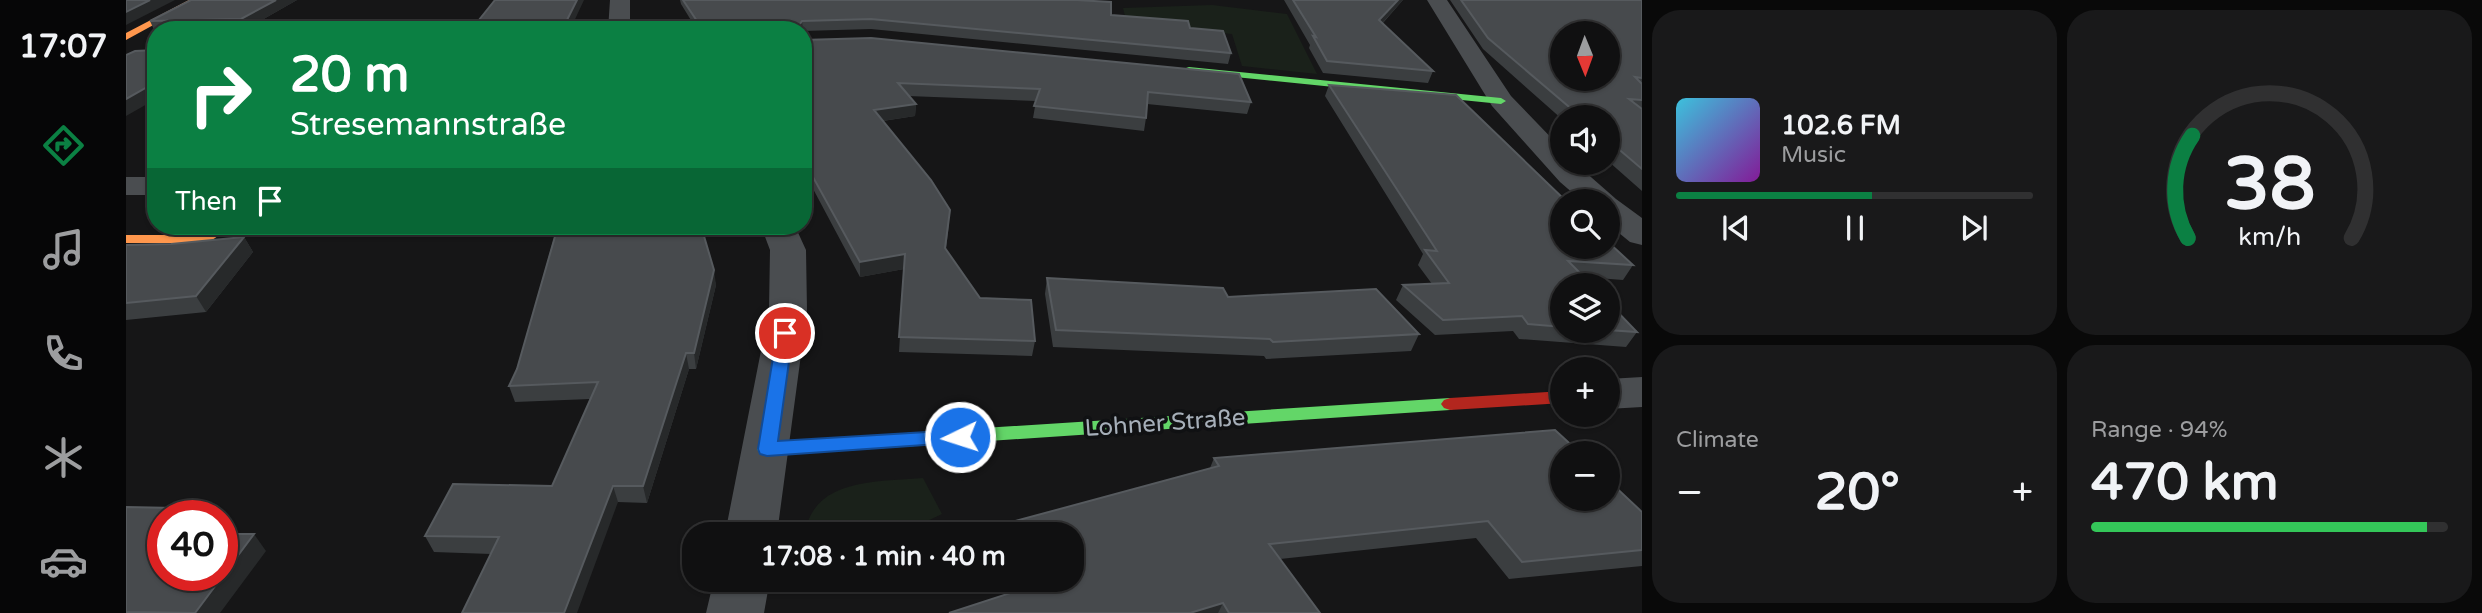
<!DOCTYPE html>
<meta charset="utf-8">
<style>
:root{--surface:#101011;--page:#19191a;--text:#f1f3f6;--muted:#9c9d9f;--line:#303031;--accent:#0b8043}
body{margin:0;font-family:"Varela Round",sans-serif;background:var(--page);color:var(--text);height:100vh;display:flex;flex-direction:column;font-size:26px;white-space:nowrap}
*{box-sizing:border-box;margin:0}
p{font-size:23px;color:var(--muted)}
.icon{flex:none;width:38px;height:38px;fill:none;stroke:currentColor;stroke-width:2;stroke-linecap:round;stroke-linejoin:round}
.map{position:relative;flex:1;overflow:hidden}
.drawer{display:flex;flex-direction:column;gap:10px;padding:10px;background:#090909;width:840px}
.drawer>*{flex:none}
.guide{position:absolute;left:21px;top:21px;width:665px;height:214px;border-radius:28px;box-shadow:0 2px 5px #0004,0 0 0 2px var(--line);background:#0b8043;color:#fff;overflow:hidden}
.needle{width:46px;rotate:179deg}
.tools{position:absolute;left:1424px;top:21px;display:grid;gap:14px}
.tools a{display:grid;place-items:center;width:70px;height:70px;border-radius:50%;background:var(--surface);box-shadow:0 2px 5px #0004,0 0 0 2px var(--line);font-size:35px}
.speed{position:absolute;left:21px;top:500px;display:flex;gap:14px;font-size:35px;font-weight:700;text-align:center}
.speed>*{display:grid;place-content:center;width:91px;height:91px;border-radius:50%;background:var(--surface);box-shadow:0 2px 5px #0004,0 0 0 2px var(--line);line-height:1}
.speed .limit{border:10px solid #d22;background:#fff;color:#111}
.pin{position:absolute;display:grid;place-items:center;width:60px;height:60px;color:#fff;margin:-30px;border:4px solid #fff;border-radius:50%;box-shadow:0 2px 7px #0007}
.me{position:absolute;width:77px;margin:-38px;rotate:266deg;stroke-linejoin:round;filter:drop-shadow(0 0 5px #0008)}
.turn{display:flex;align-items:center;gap:24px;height:147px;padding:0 28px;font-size:32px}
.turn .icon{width:91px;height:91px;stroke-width:2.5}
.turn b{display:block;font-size:49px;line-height:60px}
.then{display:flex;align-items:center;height:66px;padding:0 28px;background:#0003;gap:14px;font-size:26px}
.big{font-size:52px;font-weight:800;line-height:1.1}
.drawer .tile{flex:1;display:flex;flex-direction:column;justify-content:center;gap:10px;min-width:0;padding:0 24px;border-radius:28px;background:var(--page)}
.drawer .dial{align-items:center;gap:0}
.dial svg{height:182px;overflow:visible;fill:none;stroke:var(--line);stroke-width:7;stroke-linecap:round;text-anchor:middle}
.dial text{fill:var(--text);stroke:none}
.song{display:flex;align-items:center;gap:21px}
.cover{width:84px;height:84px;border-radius:10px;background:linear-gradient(135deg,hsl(190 70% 55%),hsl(290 70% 35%))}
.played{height:7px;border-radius:4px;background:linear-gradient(90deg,var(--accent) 55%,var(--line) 55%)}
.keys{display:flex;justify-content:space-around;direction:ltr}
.heat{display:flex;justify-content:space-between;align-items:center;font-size:38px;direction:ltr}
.charge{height:10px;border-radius:5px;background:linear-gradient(90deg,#34c759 94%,var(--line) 0)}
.drawer .tiles{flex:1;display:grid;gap:10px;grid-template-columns:repeat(2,1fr)}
.trip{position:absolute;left:556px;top:522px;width:402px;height:70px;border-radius:28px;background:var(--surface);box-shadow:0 2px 5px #0004,0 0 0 2px var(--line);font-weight:800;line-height:70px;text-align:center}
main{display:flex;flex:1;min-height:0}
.menu{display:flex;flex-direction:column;width:126px;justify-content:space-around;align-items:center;background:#060607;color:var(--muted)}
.menu .icon{width:49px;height:49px}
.menu .on{color:var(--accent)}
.menu b{font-size:32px;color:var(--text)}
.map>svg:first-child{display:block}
.green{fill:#1a211a}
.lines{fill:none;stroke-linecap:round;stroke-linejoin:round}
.street{fill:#4a4d50;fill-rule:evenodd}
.fast{fill:#63d668;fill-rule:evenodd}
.slow{fill:#ff974d;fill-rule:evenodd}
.jam{fill:#b3261e;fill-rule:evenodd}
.wall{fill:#3b3e40}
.shaded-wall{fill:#27292a}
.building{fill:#474a4d;stroke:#565a5e;stroke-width:2;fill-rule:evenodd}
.route{fill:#1a73e8;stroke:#114b97;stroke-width:2}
.labels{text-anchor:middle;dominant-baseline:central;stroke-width:7;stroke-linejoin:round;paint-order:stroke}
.street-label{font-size:24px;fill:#a6afb9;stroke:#101113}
</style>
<main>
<nav class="menu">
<b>17:07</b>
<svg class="icon on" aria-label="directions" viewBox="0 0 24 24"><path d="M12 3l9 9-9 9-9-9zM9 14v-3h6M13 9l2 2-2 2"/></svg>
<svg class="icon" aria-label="music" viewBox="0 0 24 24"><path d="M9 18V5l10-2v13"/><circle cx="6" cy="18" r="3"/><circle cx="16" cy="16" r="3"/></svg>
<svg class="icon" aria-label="phone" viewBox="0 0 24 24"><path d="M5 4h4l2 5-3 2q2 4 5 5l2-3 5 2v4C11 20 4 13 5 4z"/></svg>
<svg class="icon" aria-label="climate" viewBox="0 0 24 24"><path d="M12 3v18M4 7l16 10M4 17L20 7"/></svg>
<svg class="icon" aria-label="car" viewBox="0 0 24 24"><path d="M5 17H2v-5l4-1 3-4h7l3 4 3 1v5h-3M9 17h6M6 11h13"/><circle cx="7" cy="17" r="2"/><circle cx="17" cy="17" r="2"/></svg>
</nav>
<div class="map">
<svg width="1516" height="613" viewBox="0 0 1516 613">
<rect width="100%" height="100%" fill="#161617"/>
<!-- green -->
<path class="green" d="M 1086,5 L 1161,14 L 1191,74 L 1116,66 L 1106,34 L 1001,24 L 997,8 Z
M 209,24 L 200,30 L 56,30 L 65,25 Z
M 797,478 L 816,514 L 774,534 L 679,534 C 687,477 754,482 797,478 Z"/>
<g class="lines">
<!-- street -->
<path class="street" d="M 484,0 L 504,0 L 504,30 L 482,30 Z
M 1301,0 L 1321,0 L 1385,96 L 1437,150 L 1437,163 L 1449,163 L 1490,199 L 1516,218 L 1516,245 L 1504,242 L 1482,224 L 1482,201 L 1456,201 L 1434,182 L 1366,106 Z
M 0,177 L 30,177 L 30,195 L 0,195 Z
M 635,226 L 669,226 L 680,250 L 681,310 L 651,534 L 599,534 L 643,310 L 644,250 Z
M 1516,377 L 1516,407 L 1482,409 L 1482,379 Z
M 588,579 L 644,579 L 638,613 L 580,613 Z"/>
<!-- fast -->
<path class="fast" d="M 1063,67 L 1375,98 L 1380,101 L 1375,104 L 1060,72 L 1060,68 Z
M 1324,398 L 1330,400 L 1333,404 L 1330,408 L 1324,410 L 641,456 L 634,454 L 631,449 L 634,444 L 641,442 Z"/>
<!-- slow -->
<path class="slow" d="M 63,0 L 73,0 L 0,40 L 0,33 Z
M 91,226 L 106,226 L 82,243 L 0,243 L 0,235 L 79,235 Z"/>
<!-- jam -->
<path class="jam" d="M 1437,391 L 1437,403 L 1324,410 L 1318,408 L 1315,404 L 1318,400 L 1324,398 Z"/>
</g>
<!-- wall -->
<path class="wall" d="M 65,0 L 171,0 L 120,29 L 30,30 L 29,32 L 24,21 Z
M 554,0 L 952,0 L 985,15 L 1064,28 L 1105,53 L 1102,64 L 745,29 L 677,31 L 677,30 L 571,30 L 555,4 Z
M 1158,0 L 1277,0 L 1257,23 L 1307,71 L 1302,83 L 1197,73 L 1183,48 L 1184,45 Z
M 1324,0 L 1516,0 L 1516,191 L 1482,161 L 1482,117 L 1437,117 L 1437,120 L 1357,49 Z
M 677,40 L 1125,102 L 1121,114 L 1021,104 L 1020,118 L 1018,131 L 907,118 L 910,101 L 782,96 L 790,104 L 789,116 L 757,121 L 823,224 L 820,249 L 854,298 L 909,341 L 906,356 L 773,352 L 778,269 L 734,277 L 677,170 Z
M 1203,85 L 1507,265 L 1497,280 L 1458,277 L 1437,285 L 1437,331 L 1482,331 L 1482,302 L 1511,332 L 1500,347 L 1393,339 L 1387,331 L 1309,335 L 1270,300 L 1277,285 L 1306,284 L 1292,265 L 1297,254 L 1199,96 Z
M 404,226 L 575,226 L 590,285 L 570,369 L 563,369 L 521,503 L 492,502 L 365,554 L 308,552 L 299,536 L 426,486 L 464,399 L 389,402 L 383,386 L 391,369 L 431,227 L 406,231 Z
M 118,237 L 127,252 L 80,312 L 0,320 L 0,245 L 45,244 Z
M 921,278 L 1102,297 L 1293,334 L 1285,351 L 1140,359 L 1138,356 L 927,347 L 919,294 Z
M 1088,458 L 1516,512 L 1516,566 L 1383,579 L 1350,538 L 1154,559 L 1194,613 L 823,613 L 904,586 L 900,579 L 947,579 L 947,534 L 880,534 L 882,523 L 1084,468 Z"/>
<!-- shaded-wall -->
<path class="shaded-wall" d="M 24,0 L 49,0 L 0,25 L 0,12 Z
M 150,0 L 171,0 L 120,29 L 115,19 Z
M 451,0 L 458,0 L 444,30 L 436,30 Z
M 1272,0 L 1277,0 L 1249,31 L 1253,20 Z
M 676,21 L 677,30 L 674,30 L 674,24 Z
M 30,82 L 30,99 L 0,116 L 0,99 Z
M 790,104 L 789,116 L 749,122 L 748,110 Z
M 404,226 L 438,226 L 406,231 Z
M 118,237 L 127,252 L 80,312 L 70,296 Z
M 779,254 L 778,269 L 734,277 L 734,262 Z
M 588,270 L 590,285 L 570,369 L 568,353 Z
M 560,353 L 563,369 L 521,503 L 517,486 Z
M 487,486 L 492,502 L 451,613 L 438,613 Z
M 48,508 L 54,516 L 41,516 Z
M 37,522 L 37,545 L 27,533 Z
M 128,534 L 140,551 L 94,613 L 69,613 Z
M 1097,603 L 1092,613 L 1064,613 Z"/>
<!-- building -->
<path class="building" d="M 0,0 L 24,0 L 0,12 Z
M 65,0 L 150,0 L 115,19 L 24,21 Z
M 369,0 L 451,0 L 436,30 L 345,30 Z
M 557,0 L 951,0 L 985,2 L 985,15 L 1062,21 L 1064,28 L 1097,31 L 1105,53 L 745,19 L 676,21 L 674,24 L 674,30 L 577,30 Z
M 1167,0 L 1272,0 L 1253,20 L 1307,71 L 1201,61 L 1187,36 L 1190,37 Z
M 1335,0 L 1516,0 L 1516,78 L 1509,77 L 1516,84 L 1516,100 L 1503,99 L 1516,109 L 1516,169 L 1482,140 L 1482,117 L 1455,117 L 1362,38 ZM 1437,33 L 1482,33 L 1482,79 L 1437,79 Z
M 745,38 L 1113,74 L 1125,102 L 1022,92 L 1020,118 L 908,106 L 914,89 L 772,83 L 790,104 L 748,110 L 805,180 L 824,210 L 819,248 L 854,298 L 905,300 L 909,341 L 773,337 L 779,254 L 734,262 L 677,159 L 677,40 Z
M 30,50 L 30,82 L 0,99 L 0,55 L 9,51 Z
M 1203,85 L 1330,95 L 1440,201 L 1437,201 L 1437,247 L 1482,247 L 1482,242 L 1507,265 L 1442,261 L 1466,285 L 1437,285 L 1437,327 L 1402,324 L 1396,316 L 1317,320 L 1277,285 L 1323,283 L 1299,250 L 1311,251 Z
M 432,226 L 575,226 L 588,270 L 568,353 L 560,353 L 517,486 L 487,486 L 438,613 L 336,613 L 373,537 L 299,536 L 327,484 L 426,486 L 472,382 L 383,386 L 391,369 Z
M 118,237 L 70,296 L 0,303 L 0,245 L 45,244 Z
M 921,278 L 1097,288 L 1102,297 L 1250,289 L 1293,334 L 1147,342 L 1144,339 L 930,330 Z
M 1482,302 L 1511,332 L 1482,330 Z
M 1429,430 L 1454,453 L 1437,453 L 1437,499 L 1482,499 L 1482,480 L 1516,512 L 1516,550 L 1396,562 L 1362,521 L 1143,544 L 1194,613 L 1103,613 L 1097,603 L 1064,613 L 823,613 L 915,583 L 913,579 L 947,579 L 947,534 L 888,534 L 882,523 L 1093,466 L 1088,458 Z
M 0,507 L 48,508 L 41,516 L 37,516 L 37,522 L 27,533 L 37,533 L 37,576 L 96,576 L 96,534 L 128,534 L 69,613 L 0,612 Z"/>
<!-- route -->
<path class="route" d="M 659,327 L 667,333 L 652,441 L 834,430 L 841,432 L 844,437 L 841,442 L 641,456 L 634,454 L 632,449 L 651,333 Z"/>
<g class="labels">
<!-- street labels -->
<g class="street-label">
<text transform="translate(1039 423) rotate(-4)">Lohner Straße</text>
</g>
</g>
</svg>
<div class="tools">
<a><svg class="needle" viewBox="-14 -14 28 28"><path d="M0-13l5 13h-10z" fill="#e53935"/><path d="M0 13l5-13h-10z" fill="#9c9d9f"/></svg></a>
<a><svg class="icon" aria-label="sound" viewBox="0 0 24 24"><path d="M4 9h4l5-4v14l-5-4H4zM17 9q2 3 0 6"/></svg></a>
<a><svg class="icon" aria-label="search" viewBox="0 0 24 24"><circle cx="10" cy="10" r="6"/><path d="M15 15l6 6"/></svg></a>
<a><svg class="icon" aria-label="layers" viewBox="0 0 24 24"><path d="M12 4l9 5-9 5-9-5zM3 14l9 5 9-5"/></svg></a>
<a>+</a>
<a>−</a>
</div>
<div class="speed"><div class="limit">40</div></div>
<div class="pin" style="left:659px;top:333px;background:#d93025"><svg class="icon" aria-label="arrive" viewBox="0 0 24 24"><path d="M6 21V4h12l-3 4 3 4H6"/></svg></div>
<svg class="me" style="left:834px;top:437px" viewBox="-20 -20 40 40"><circle r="17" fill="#1a73e8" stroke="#fff" stroke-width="3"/><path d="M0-11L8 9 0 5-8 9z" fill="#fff"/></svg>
<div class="trip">17:08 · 1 min · 40 m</div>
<div class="guide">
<div class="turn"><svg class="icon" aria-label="right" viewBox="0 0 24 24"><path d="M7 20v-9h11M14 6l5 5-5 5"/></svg><div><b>20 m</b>Stresemannstraße</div></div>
<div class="then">Then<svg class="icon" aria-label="arrive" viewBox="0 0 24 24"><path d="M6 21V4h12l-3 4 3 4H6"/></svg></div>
</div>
</div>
<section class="drawer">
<div class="tiles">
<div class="tile">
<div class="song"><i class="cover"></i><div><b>102.6 FM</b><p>Music</p></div></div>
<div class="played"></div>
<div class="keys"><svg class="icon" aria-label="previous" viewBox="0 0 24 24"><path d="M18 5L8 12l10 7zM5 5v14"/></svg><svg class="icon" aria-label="pause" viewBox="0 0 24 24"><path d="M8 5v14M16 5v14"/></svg><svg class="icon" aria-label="next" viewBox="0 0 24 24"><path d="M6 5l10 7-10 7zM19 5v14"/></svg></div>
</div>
<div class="tile dial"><svg viewBox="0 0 100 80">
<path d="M14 69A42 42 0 1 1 86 69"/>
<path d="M14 69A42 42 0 0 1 16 24" stroke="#0b8043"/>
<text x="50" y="56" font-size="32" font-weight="700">38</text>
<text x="50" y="72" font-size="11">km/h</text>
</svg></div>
<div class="tile"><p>Climate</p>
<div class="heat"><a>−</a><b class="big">20°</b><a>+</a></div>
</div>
<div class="tile"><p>Range · 94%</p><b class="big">470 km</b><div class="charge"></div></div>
</div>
</section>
</main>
